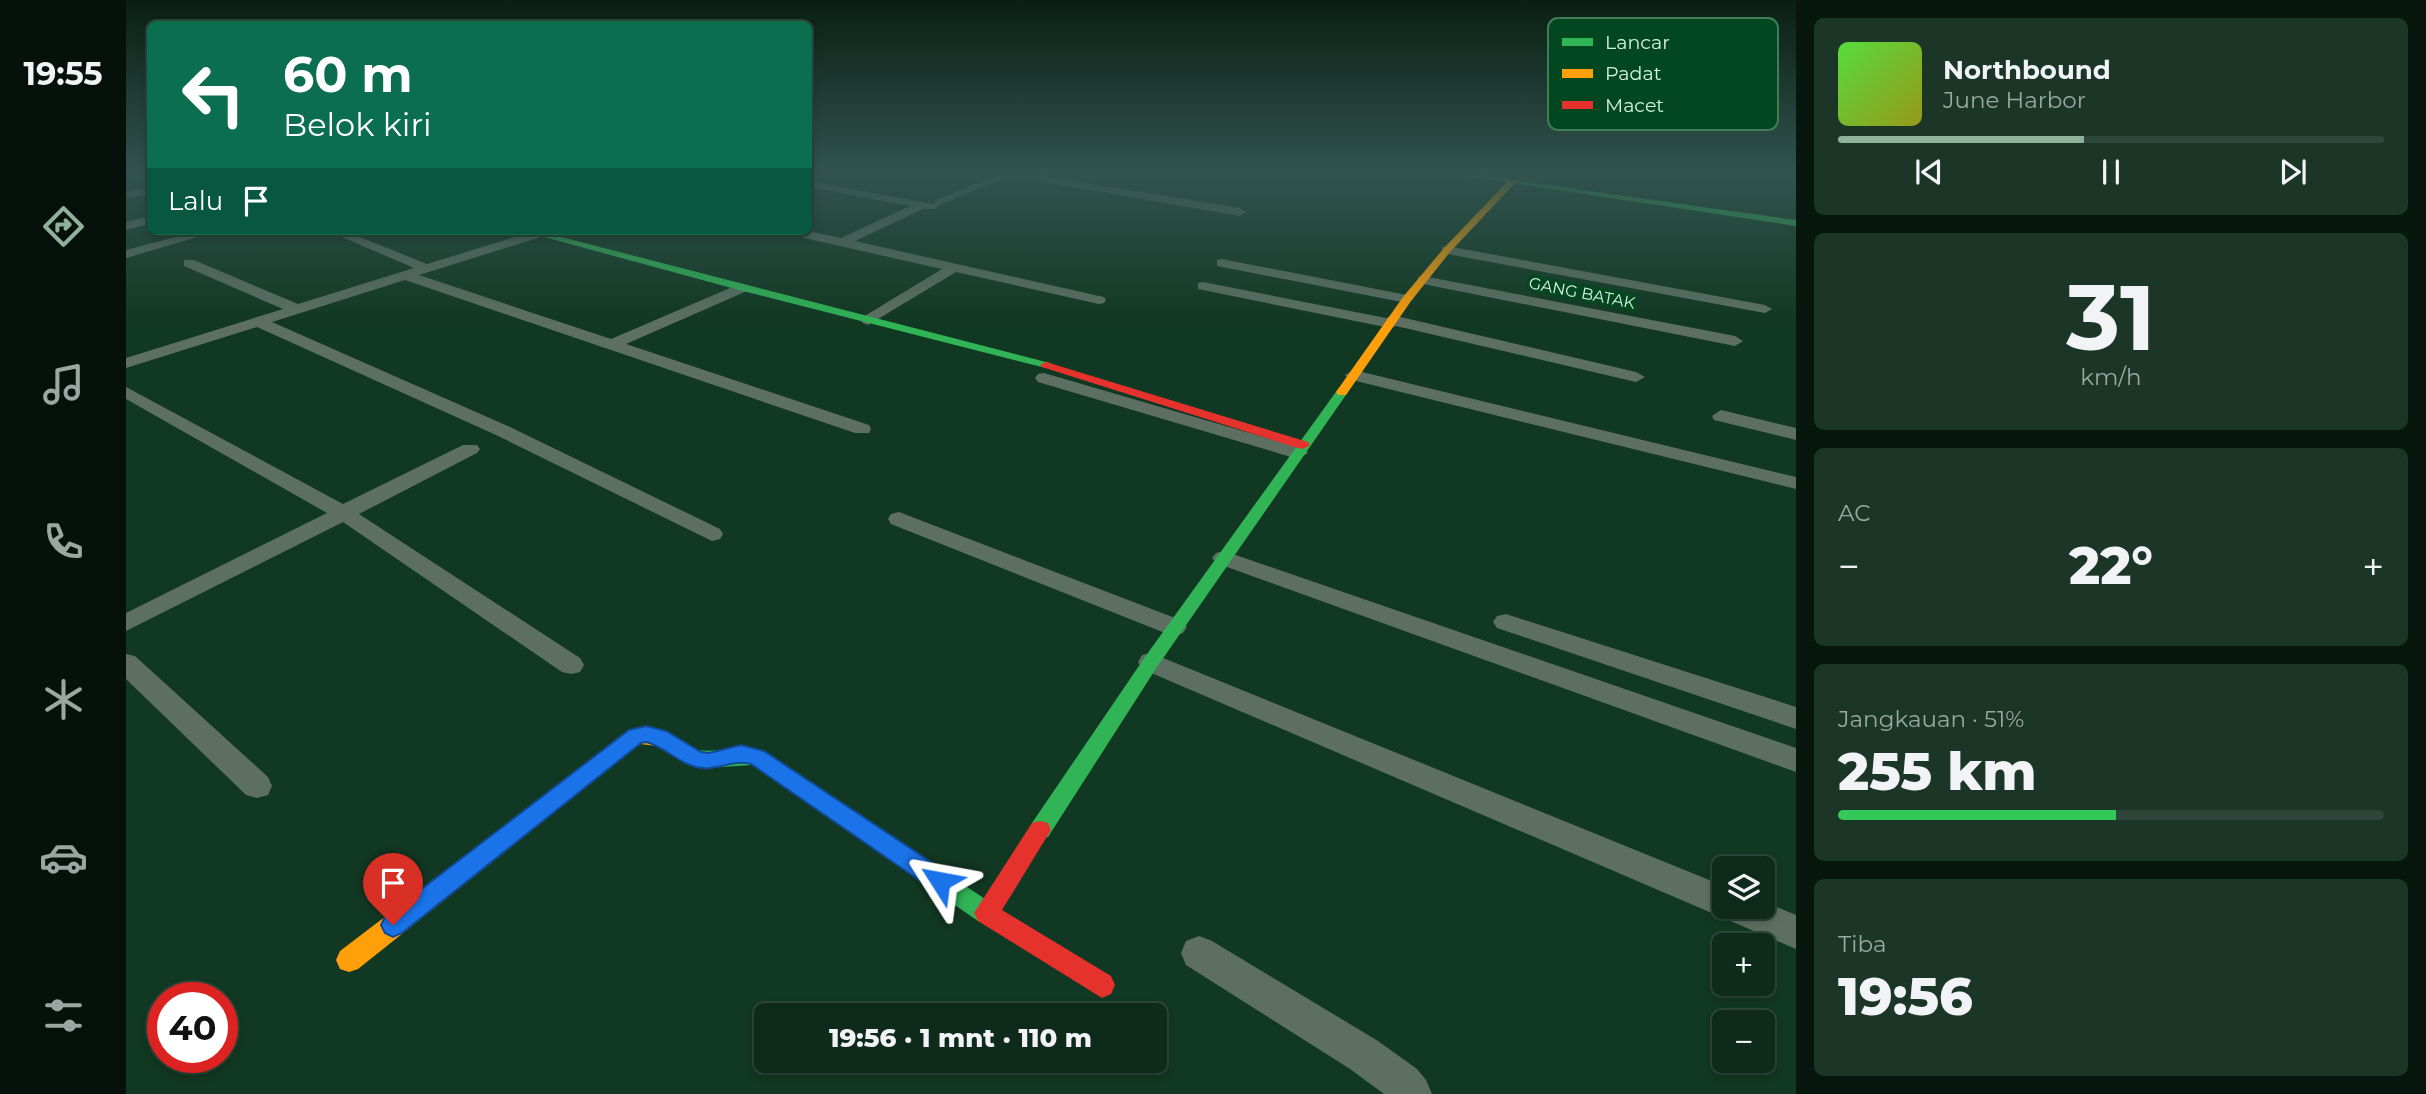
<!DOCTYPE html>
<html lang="id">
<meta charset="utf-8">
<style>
:root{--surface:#0d2a1a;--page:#1b3627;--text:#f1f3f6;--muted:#9aa7a2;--line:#2d4639;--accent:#90b29a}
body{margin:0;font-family:Montserrat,sans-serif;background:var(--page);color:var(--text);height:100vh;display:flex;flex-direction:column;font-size:26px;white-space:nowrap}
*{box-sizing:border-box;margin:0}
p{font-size:23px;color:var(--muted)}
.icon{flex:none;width:38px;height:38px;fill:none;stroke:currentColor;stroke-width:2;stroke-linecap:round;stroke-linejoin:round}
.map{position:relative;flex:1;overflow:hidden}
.drawer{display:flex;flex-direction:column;gap:18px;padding:18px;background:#07170e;width:630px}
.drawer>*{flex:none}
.hud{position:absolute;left:21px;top:21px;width:665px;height:214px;border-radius:10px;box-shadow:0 4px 10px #0003,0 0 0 2px var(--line);background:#0b6e4f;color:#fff;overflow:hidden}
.tools{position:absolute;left:1586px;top:856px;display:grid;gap:14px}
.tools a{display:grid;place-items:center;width:63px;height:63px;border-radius:10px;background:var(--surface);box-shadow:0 4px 10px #0003,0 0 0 2px var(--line);font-size:35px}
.speed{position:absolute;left:21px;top:982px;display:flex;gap:14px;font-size:35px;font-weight:700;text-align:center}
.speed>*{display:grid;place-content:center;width:91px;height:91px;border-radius:50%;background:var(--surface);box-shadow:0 4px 10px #0003,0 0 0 2px var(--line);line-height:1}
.speed .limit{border:10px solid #d22;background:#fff;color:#111}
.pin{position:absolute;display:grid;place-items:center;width:60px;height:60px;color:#fff;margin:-72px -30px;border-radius:50% 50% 50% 0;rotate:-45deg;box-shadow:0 0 7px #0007}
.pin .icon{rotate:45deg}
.me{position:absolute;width:77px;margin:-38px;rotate:304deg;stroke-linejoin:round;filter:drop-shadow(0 0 5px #0008)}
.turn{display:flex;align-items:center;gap:24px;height:147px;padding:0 21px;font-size:32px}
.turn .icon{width:91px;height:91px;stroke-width:2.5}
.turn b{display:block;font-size:49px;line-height:60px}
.then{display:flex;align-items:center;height:66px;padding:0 21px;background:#0003;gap:14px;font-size:26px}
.big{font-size:52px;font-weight:800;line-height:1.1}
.drawer .card{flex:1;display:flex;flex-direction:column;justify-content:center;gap:10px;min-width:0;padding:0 24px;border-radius:10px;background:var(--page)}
.drawer .dial{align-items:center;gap:0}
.dial b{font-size:91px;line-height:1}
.song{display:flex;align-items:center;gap:21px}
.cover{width:84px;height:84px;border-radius:10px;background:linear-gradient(135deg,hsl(110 70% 55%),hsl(60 70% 35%))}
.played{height:7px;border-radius:4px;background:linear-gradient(90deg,var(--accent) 45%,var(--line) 45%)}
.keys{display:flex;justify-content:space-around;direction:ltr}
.heat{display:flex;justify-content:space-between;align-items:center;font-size:38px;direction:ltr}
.charge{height:10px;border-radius:5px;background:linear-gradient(90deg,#34c759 51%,var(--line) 0)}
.trip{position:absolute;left:628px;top:1003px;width:413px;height:70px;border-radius:10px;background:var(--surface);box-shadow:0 4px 10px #0003,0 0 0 2px var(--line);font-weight:800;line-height:70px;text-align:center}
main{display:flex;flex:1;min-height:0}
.menu{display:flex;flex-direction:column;width:126px;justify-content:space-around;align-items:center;background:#05110a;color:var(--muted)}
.menu .icon{width:49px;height:49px}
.menu .selected{color:var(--accent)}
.menu b{font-size:32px;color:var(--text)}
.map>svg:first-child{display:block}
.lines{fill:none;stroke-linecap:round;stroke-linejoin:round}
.street{fill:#5d6f62;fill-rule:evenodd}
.fast{fill:#30b455;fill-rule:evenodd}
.slow{fill:#ff9f0a;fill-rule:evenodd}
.jam{fill:#e5322d;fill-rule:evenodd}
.route{fill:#1a73e8;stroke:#114b97;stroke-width:2}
.labels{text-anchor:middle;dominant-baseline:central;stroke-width:7;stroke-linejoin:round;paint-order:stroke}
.far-street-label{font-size:16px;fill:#d5f3db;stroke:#024720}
.key{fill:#024720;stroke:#417b58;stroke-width:2}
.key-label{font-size:19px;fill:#d5f3db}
</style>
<main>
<nav class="menu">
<b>19:55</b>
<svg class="icon selected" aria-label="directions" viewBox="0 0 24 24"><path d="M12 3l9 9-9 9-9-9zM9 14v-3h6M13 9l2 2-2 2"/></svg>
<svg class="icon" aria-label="music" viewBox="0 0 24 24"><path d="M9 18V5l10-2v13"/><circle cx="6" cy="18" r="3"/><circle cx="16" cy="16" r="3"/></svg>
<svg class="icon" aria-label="phone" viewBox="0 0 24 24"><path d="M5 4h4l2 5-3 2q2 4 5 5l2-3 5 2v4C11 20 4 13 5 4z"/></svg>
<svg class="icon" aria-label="climate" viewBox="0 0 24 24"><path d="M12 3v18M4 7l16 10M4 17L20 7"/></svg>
<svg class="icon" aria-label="car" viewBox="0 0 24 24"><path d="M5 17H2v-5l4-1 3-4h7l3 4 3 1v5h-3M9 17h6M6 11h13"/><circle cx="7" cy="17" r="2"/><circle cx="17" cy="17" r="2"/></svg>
<svg class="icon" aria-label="filters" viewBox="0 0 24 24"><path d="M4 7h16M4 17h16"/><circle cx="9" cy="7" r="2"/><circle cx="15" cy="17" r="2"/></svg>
</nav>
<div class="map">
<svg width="1670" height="1094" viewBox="0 0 1670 1094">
<rect width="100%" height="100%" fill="#113822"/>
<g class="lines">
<!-- street -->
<path class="street" d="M 870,172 L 893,172 L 1114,208 L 1120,212 L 1114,216 L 883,176 L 811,206 L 810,209 L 797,209 L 729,241 L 973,296 L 978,297 L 980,300 L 978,303 L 973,304 L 830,272 L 742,325 L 737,323 L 734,320 L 737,317 L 816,269 L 665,235 L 659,231 L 682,231 L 715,238 L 784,206 L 682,187 L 682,181 L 808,204 L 809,201 L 871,174 Z
M 24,187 L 24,193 L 0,198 L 0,192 Z
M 24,216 L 24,224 L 0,230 L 0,222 Z
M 72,231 L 92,231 L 0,258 L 0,250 Z
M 202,231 L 219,231 L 301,264 L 408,231 L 419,231 L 418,236 L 293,275 L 485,339 L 611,285 L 621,285 L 621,291 L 500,344 L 743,425 L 745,429 L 743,433 L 729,433 L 279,280 L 146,322 L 384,427 L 594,529 L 597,534 L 594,539 L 586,541 L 370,435 L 131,327 L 0,368 L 0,358 L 157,309 L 58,266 L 58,260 L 68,260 L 172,304 L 288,268 Z
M 1321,246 L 1639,305 L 1646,309 L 1639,313 L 1316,253 L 1316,247 Z
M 1096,259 L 1281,295 L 1288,299 L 1281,303 L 1091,266 L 1091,260 Z
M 1297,276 L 1609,336 L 1617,341 L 1609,346 L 1292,283 L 1292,277 Z
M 1077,282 L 1260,318 L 1266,315 L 1510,372 L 1519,377 L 1510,382 L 1270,326 L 1264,328 L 1072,289 L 1072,283 Z
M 1228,370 L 1670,477 L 1670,489 L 1222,379 L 1219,375 Z
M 918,373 L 1179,449 L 1182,453 L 1172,459 L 1165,457 L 912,382 L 909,378 L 912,374 Z
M 0,387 L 217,504 L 337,445 L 351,445 L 354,449 L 351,453 L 233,514 L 454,658 L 458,665 L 454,672 L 445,674 L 436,672 L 217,522 L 0,631 L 0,613 L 201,513 L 0,399 Z
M 1595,410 L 1670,428 L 1670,440 L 1588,420 L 1586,416 Z
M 773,512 L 1057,621 L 1061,627 L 1057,633 L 1048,636 L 1039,633 L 765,524 L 762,519 L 765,514 Z
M 1098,551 L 1670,748 L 1670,772 L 1090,563 L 1086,558 L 1090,553 Z
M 1380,614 L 1670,707 L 1670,729 L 1371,628 L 1367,622 L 1371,616 Z
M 1025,653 L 1598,886 L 1598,906 L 1636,906 L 1636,901 L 1670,915 L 1670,949 L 1016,669 L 1012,662 L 1016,655 Z
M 0,654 L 9,656 L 142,777 L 146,786 L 142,795 L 131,798 L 120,795 L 0,679 Z
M 1073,936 L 1086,941 L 1252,1041 L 1291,1069 L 1300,1080 L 1306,1094 L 1258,1094 L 1224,1069 L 1060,965 L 1055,953 L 1060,941 Z"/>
<!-- fast -->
<path class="fast" d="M 1312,172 L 1329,172 L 1670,220 L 1670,226 Z
M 412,231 L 924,363 L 926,365 L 920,368 L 613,290 L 411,235 Z
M 1216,388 L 1222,392 L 1031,667 L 922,837 L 914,839 L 906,837 L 903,830 L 906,823 L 1019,657 L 1212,389 Z
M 563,748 C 588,756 613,743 638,751 L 868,905 L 872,913 L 868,921 L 860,924 L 852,921 L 626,765 L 580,768 L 556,762 L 553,756 L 556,750 Z"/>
<!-- slow -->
<path class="slow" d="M 1383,180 L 1390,182 L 1324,252 L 1285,301 L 1220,395 L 1212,395 L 1210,392 L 1277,297 L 1318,248 Z
M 510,728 C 531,731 562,735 573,756 L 570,762 L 563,764 L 531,746 L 514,744 L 232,969 L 223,972 L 214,969 L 210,960 L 214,951 L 503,731 Z"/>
<!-- jam -->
<path class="jam" d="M 920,362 L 1182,442 L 1184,445 L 1177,449 L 1172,448 L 916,367 L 914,365 Z
M 914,821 L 922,823 L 925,830 L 876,910 L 985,976 L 989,985 L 985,994 L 976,998 L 852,921 L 848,913 L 906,823 Z"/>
</g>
<!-- sky -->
<linearGradient id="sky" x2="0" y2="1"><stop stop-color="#091f13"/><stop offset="0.53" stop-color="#32534f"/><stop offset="1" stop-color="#32534f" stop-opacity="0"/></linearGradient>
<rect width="1670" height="325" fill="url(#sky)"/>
<!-- route -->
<path class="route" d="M 520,726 L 540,731 L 575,752 L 583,753 L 615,745 L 638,751 L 823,874 L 826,881 L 823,889 L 814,892 L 806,889 L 625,764 C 606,759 589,772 570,767 C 552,763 538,746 520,742 L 515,743 L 276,933 L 267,937 L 259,933 L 255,925 L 259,917 L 503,730 Z"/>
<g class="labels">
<!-- far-street labels -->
<g class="far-street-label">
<text transform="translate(1456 293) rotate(11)">GANG BATAK</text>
</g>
</g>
<!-- legend -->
<rect x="1422" y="18" width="230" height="112" rx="10" class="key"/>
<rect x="1436" y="38" width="31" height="8" fill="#30b455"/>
<rect x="1436" y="69" width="31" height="9" fill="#ff9f0a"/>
<rect x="1436" y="101" width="31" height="8" fill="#e5322d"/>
<g class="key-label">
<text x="1479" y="49">Lancar</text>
<text x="1479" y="80">Padat</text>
<text x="1479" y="112">Macet</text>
</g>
</svg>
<div class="tools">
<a><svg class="icon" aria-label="layers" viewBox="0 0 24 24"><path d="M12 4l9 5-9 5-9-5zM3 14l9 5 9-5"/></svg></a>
<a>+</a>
<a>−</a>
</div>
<div class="speed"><div class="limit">40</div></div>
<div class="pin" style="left:267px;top:925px;background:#d93025"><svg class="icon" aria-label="arrive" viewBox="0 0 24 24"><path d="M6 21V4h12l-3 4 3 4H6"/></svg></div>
<svg class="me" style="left:814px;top:881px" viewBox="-20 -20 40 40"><path d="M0-17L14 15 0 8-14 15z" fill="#1a73e8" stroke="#fff" stroke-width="4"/></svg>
<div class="trip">19:56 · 1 mnt · 110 m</div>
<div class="hud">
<div class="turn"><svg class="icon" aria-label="left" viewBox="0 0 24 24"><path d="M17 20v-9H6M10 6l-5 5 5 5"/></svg><div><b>60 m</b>Belok kiri</div></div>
<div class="then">Lalu<svg class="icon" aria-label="arrive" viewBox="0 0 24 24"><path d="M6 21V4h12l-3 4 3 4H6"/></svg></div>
</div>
</div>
<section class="drawer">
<div class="card">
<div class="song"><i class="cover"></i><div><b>Northbound</b><p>June Harbor</p></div></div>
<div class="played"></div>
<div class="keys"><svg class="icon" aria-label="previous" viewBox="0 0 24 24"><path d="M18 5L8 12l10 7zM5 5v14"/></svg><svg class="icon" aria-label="pause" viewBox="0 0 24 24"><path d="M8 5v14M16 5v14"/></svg><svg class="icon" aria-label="next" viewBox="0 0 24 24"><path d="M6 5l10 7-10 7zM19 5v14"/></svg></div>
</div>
<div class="card dial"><b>31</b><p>km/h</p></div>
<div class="card"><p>AC</p>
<div class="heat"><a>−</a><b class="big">22°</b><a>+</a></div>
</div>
<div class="card"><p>Jangkauan · 51%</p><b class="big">255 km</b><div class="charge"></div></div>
<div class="card"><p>Tiba</p><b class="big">19:56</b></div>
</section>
</main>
